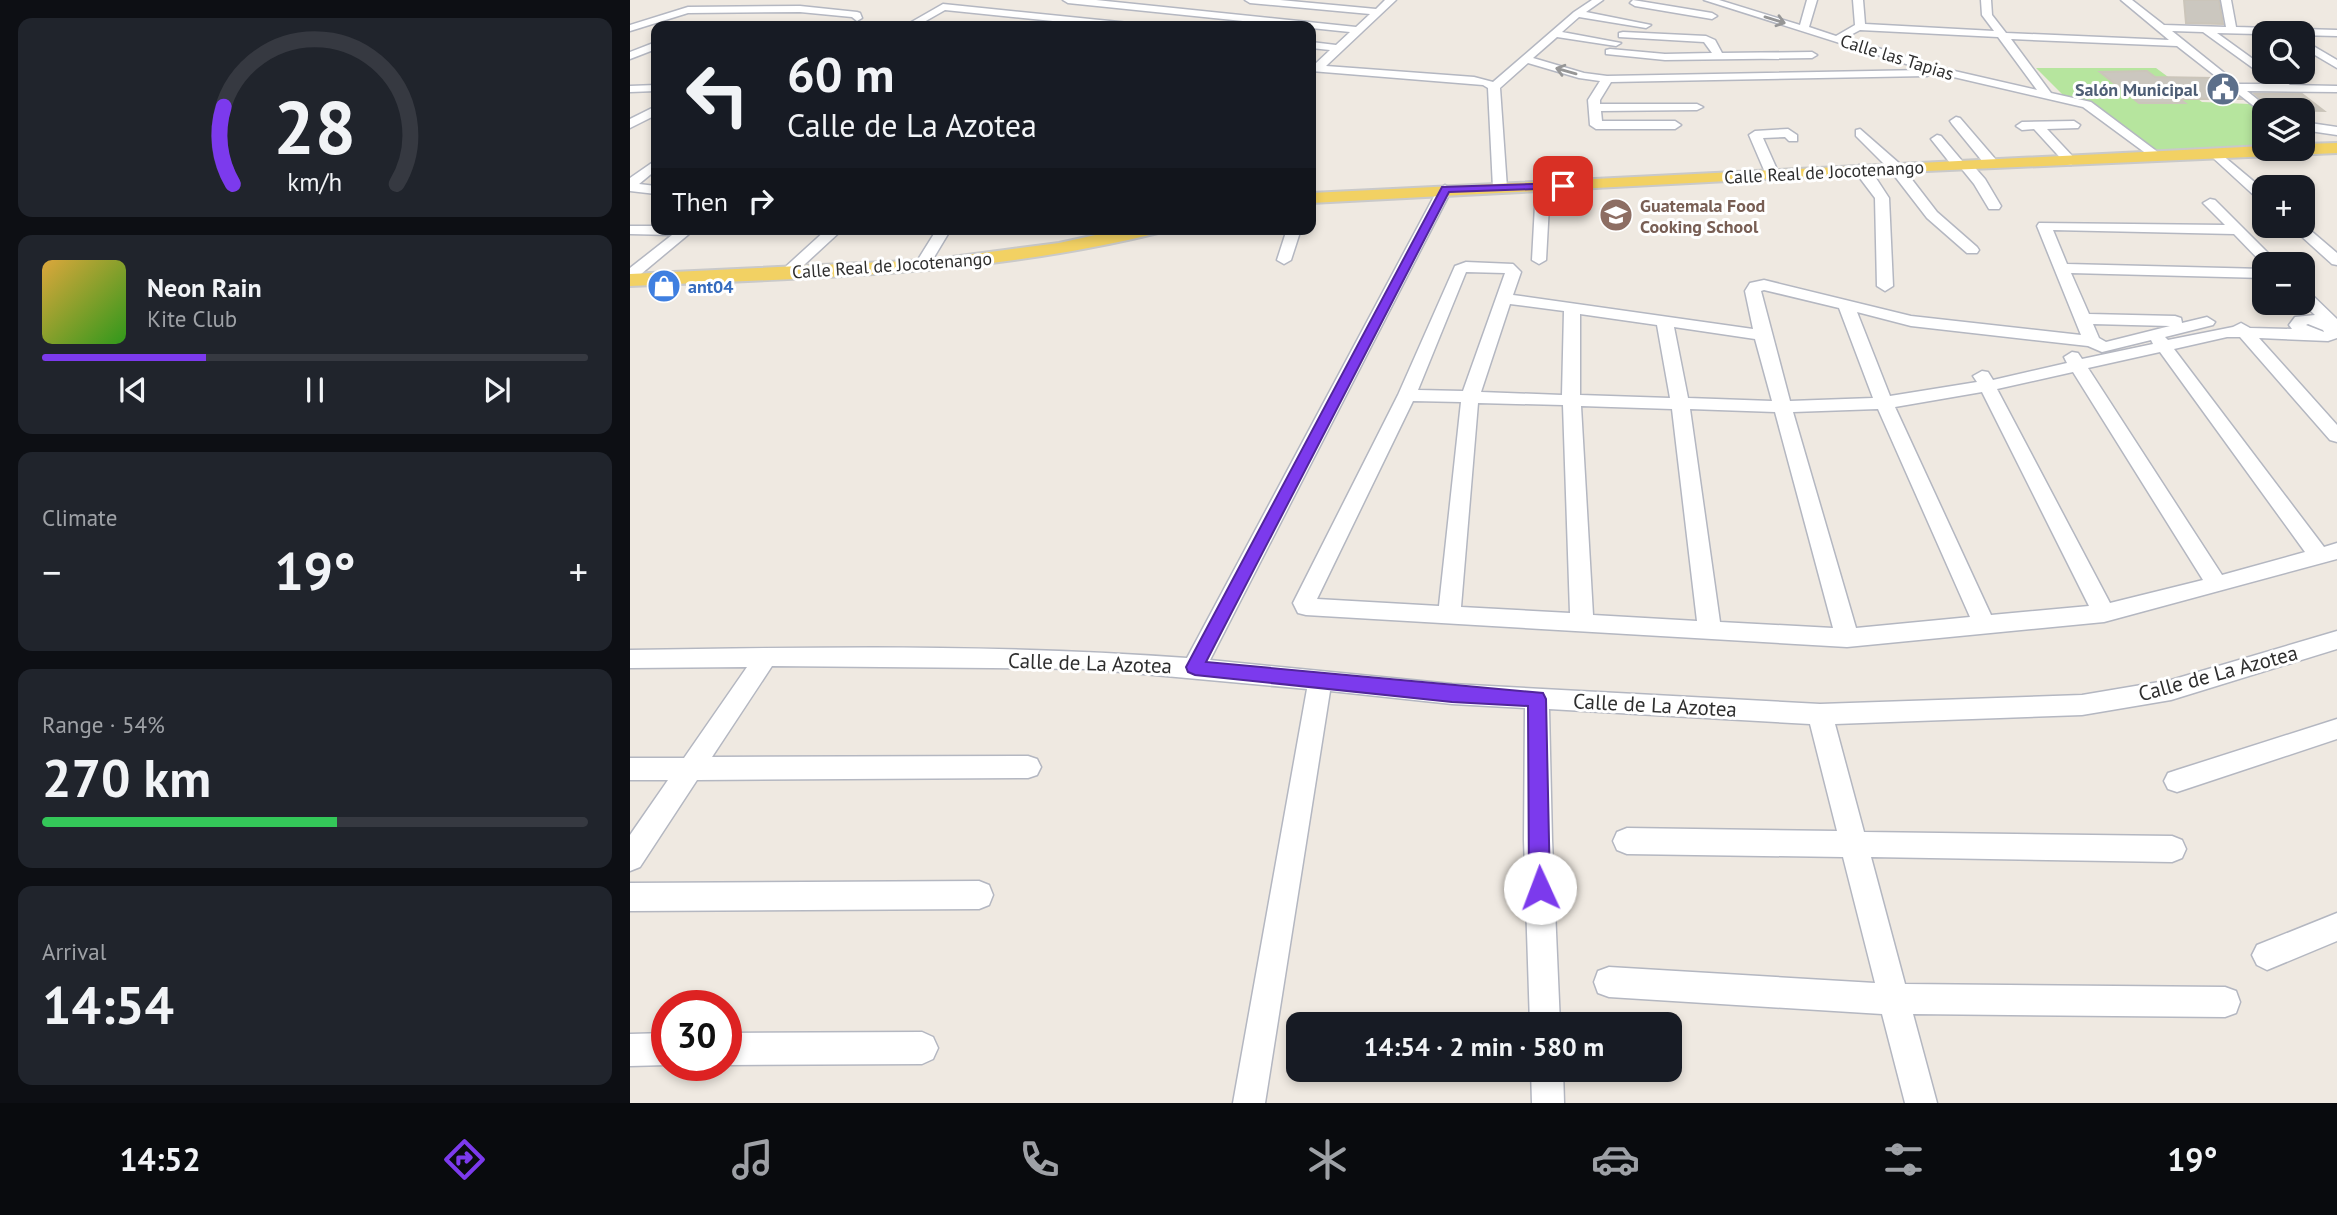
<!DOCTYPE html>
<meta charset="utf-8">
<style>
:root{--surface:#171b24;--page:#20242c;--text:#f1f3f6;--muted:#9ea1a6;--line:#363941;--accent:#7c3aed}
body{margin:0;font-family:"PT Sans",sans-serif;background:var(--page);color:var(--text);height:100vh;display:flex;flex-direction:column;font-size:26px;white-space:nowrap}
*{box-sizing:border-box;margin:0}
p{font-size:23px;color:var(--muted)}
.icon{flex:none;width:38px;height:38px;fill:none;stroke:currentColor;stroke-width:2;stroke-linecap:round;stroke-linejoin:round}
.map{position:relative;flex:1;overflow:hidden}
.sheet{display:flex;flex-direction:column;gap:18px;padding:18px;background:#0d0f14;width:630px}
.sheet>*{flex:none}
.banner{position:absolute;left:21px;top:21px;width:665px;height:214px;border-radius:14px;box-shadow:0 4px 10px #0003;background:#171b24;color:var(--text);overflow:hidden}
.tools{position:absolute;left:1622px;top:21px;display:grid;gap:14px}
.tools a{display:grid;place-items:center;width:63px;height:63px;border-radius:14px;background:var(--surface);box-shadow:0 4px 10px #0003;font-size:35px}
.speed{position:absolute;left:21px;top:990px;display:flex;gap:14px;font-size:35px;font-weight:700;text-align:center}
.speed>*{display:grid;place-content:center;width:91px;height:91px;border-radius:50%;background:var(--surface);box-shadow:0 4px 10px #0003;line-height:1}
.speed .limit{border:10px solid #d22;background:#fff;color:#111}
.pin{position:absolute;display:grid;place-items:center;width:60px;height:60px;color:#fff;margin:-30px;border-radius:14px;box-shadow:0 4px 10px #0006}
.me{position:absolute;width:77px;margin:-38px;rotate:358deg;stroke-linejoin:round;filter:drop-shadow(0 0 5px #0008)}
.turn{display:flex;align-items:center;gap:24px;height:147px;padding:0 21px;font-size:32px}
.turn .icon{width:91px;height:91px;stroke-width:2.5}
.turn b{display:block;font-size:49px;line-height:60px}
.then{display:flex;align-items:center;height:66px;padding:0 21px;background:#0003;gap:14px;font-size:26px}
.big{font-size:52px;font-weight:700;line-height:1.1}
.sheet .card{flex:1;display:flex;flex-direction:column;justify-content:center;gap:10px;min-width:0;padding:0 24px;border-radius:14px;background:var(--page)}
.sheet .dial{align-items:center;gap:0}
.dial svg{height:182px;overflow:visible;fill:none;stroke:var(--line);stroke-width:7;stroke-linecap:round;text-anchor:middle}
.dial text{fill:var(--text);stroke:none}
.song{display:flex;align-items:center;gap:21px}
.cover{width:84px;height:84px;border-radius:10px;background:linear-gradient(135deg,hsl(40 70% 55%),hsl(110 70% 35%))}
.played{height:7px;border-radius:4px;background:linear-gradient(90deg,var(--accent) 30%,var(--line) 30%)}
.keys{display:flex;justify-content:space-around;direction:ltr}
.heat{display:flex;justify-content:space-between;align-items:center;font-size:38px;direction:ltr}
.charge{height:10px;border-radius:5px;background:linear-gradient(90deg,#34c759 54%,var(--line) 0)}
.trip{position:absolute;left:656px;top:1012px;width:396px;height:70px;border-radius:14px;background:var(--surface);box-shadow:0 4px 10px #0003;font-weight:700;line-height:70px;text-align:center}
.tab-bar{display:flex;height:112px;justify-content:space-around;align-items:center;background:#090b0e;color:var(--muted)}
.tab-bar .icon{width:49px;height:49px}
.tab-bar .active{color:var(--accent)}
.tab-bar b{font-size:32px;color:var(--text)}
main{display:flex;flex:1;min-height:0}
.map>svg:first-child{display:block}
.green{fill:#b6e59e}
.building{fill:#cbc7bf;stroke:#cbc5ba;stroke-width:2}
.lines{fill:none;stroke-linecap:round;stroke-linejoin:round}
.minor-casing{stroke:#b4b7c1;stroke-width:3}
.major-casing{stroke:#c9c9c9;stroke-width:4}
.minor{fill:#fff;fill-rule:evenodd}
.major{fill:#f2d163;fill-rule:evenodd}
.oneway{stroke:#969696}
.route{fill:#7c3aed;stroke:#51269a;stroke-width:2}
.labels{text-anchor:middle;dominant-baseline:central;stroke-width:6;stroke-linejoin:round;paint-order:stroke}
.far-street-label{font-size:18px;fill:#2e2e2e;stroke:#fff}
.far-service-label{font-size:18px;font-weight:bold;fill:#4e5e75;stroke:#fff;text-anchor:end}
.far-education-label{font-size:18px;font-weight:bold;fill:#785e54;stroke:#fff;text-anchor:start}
.far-shop-label{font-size:18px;font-weight:bold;fill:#366cbe;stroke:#fff;text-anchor:start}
.street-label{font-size:21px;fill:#2e2e2e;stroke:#fff}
</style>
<main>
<section class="sheet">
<div class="card dial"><svg viewBox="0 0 100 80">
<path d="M14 69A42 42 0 1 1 86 69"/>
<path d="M14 69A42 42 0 0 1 10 35" stroke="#7c3aed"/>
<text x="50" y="56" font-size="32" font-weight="700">28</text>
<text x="50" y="72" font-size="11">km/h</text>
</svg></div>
<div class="card">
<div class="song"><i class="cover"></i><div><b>Neon Rain</b><p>Kite Club</p></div></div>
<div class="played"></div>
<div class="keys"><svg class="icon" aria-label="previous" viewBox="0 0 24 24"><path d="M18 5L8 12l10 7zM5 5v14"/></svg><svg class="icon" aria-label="pause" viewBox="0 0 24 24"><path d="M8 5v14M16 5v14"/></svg><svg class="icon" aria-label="next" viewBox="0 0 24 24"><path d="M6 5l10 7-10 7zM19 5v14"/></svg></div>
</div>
<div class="card"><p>Climate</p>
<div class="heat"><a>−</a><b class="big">19°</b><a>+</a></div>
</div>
<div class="card"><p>Range · 54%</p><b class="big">270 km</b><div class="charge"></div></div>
<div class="card"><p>Arrival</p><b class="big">14:54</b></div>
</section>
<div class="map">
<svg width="1707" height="1103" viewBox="0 0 1707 1103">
<rect width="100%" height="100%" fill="#efe9e1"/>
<!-- green -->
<path class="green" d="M 1406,68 L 1526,68 L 1572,102 L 1620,104 L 1634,115 L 1634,148 L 1530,153 L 1465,104 L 1435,97 Z"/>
<!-- building -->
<path class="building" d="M 1554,0 L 1589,0 L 1593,24 L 1556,23 Z
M 1517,71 L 1525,77 L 1584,78 L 1611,99 L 1550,99 L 1555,103 L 1509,103 L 1470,72 Z
M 1625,94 L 1672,94 L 1694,111 L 1643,110 Z"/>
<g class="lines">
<defs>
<path id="minor" d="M 433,0 L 466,0 L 726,27 L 740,14 L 620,3 L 615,0 L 650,0 L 746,9 L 755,0 L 766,0 L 696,66 L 844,77 L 863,82 L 944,12 L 962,0 L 973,0 L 956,12 L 1021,25 L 1016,28 L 949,17 L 932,32 L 991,43 L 986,46 L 927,37 L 903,58 L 954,73 L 977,76 L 1295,70 L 1074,0 L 1089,0 L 1170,25 L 1177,0 L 1187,0 L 1179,27 L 1206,36 L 1225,25 L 1223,0 L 1233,0 L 1235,24 L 1364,31 L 1352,15 L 1351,0 L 1361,0 L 1362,15 L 1376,33 L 1539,40 L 1491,0 L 1502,0 L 1534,25 L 1596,27 L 1591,0 L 1601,0 L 1606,27 L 1707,30 L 1707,36 L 1587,33 L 1634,67 L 1634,72 L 1642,72 L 1660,85 L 1707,86 L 1707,92 L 1617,91 L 1638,108 L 1640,110 L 1634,110 L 1634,114 L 1547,46 L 1381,39 L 1421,93 L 1461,102 L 1529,153 L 1531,156 L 1525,160 L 1453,107 L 1302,72 L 1297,76 L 981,82 L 970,100 L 970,104 L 1067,104 L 1073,107 L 1067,110 L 971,111 L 972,121 L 1045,121 L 1051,125 L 1045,129 L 966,129 L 960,125 L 958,100 L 970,81 L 949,78 L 898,63 L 870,88 L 877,188 L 870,192 L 863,188 L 858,88 L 853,85 L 681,71 L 681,65 L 684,65 L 700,50 L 681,48 L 681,42 L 706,45 L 720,32 L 438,3 ZM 1230,30 L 1368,37 L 1407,90 L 1320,70 L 1215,38 ZM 1542,31 L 1573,32 L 1645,84 L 1608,84 Z
M 1003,0 L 1082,13 L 1087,16 L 1082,19 L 1005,6 L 1000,3 Z
M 313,4 L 499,23 L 504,26 L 472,26 L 315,10 L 287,26 L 278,24 Z
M 170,6 L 227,12 L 230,13 L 232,18 L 227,21 L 222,17 L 170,12 L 58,13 L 0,31 L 0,25 L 58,7 Z
M 993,32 L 1076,36 L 1085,40 L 1092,53 L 1182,52 L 1187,55 L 1182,58 L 1035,60 L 976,54 L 976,50 L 980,49 L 1035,54 L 1082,53 L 1074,42 L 989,37 L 989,33 Z
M 1673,40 L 1707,60 L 1707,68 L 1673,48 Z
M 26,42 L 26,49 L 0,59 L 0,52 Z
M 26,85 L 26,91 L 0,92 L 0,86 Z
M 26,106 L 26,115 L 0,128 L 0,119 Z
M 1326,117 L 1330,118 L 1367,161 L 1367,167 L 1357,167 L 1322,124 L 1320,121 Z
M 1444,121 L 1450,125 L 1448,128 L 1417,129 L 1447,161 L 1441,165 L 1436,164 L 1404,129 L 1392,130 L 1386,126 L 1392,122 Z
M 1673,122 L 1707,127 L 1707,135 L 1673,130 Z
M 1158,129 L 1167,135 L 1167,141 L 1159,141 L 1155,137 L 1133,138 L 1149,174 L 1142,178 L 1137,177 L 1119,135 L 1125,131 Z
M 1230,129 L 1270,164 L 1307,212 L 1347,247 L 1349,250 L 1347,253 L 1337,253 L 1297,218 L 1260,170 L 1226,136 L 1226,130 Z
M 1307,135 L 1311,136 L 1333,162 L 1340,162 L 1355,179 L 1371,206 L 1369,209 L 1359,209 L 1344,184 L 1331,168 L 1324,168 L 1301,139 Z
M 1585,149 L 1634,190 L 1634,201 L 1629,200 L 1581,156 L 1579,153 Z
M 26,160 L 26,170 L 9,184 L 26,186 L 26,194 L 0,191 L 0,178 Z
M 1229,165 L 1244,175 L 1259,198 L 1263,286 L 1255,291 L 1247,286 L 1245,198 L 1223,169 Z
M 913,183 L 920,187 L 916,260 L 909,264 L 902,260 L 906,187 Z
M 815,185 L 822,189 L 580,660 L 822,684 L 1190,704 L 1452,695 L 1541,680 L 1707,631 L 1707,649 L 1541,700 L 1452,715 L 1205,724 L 1234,832 L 1542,836 L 1552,840 L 1556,849 L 1552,858 L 1542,862 L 1241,857 L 1275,984 L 1595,987 L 1606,991 L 1610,1002 L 1606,1013 L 1595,1017 L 1283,1014 L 1307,1103 L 1275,1103 L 1252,1014 L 979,997 L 968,993 L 964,982 L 968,971 L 979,967 L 1245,983 L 1213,857 L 997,854 L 987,850 L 983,841 L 987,832 L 997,828 L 1207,831 L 1180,724 L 919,709 L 922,840 L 930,1024 L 900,1024 L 894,840 L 895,708 L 822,704 L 700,691 L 635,1103 L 603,1103 L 677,689 L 458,669 L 142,666 L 82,757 L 398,756 L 407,759 L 411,767 L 407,775 L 398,778 L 67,780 L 10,867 L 0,871 L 0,835 L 38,780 L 0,780 L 0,758 L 54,758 L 117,667 L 0,668 L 0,650 C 186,647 372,644 557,658 L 808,189 Z
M 1580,199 L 1585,200 L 1649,264 L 1634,265 L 1604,234 L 1423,230 L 1437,264 L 1634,269 L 1634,278 L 1441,273 L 1459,314 L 1545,316 L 1551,318 L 1552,323 L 1577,317 L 1585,322 L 1583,325 L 1535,337 L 1538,340 L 1603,327 L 1611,323 L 1620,328 L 1662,329 L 1659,325 L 1665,317 L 1685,315 L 1672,303 L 1673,290 L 1679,292 L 1707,319 L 1707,338 L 1698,341 L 1629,338 L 1707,425 L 1707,442 L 1700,440 L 1610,337 L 1597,337 L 1544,349 L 1694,547 L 1707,543 L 1707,559 L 1474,622 L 1217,647 L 676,615 L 668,613 L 663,603 L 768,395 L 825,266 L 836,262 L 883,264 L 891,272 L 883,295 L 1123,329 L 1115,291 L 1120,283 L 1134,280 L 1281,316 L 1451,335 L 1407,226 L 1409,223 L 1595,225 L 1573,203 ZM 836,272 L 875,273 L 833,391 L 788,390 ZM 1134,290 L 1209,308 L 1243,398 L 1160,401 L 1131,291 ZM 880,304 L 934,311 L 932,395 L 851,392 ZM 1227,312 L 1281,326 L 1458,346 L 1472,352 L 1521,340 L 1523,344 L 1452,359 L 1448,353 L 1442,352 L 1434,357 L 1437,363 L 1363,380 L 1358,372 L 1352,371 L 1343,376 L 1347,382 L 1260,396 ZM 950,314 L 1027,325 L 1040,398 L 950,395 ZM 1463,324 L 1540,326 L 1476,342 L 1469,338 ZM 1678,324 L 1693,330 L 1694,332 L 1676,325 ZM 1044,327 L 1125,339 L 1142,401 L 1058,398 ZM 1530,352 L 1675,552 L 1592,575 L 1458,368 ZM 1443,372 L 1573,580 L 1480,603 L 1367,389 ZM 1352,392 L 1459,606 L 1361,615 L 1265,407 ZM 783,401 L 831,402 L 809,606 L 687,599 ZM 848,403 L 933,405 L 940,613 L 831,607 ZM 951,406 L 1042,409 L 1067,621 L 963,615 ZM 1060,409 L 1145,412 L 1203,628 L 1090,622 ZM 1248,409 L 1340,617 L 1226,628 L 1163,412 Z
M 1673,224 L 1707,253 L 1707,265 L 1702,264 L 1660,226 Z
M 0,226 L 26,226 L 26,229 L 65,229 L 5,279 L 0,281 L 0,268 L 42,235 L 0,234 Z
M 197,229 L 213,229 L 162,276 L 152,276 L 149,273 L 152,270 Z
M 307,229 L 321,229 L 297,269 L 287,269 L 284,266 Z
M 657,229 L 671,229 L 661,260 L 654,264 L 647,260 Z
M 1707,719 L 1707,739 L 1547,792 L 1538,789 L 1534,781 L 1538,773 L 1547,770 Z
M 349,881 L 359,885 L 363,895 L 359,905 L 349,909 L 0,911 L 0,883 Z
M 1707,913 L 1707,941 L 1637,970 L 1627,965 L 1622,955 L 1627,945 Z
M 292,1032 L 303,1037 L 308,1048 L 303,1059 L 292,1064 L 96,1065 L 96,1033 Z
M 37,1033 L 37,1065 L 0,1066 L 0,1034 Z
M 901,1069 L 933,1069 L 934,1103 L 902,1103 Z"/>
<path id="major" d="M 1707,143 L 1707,153 L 1229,174 L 681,203 L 681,193 L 1634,146 L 1634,149 L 1673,149 L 1673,144 Z
M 493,229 L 530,229 L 528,233 C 353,276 178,278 0,286 L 0,274 L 299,260 L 429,243 Z"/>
</defs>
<!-- minor casing -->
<use href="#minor" class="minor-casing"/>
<!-- major casing -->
<use href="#major" class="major-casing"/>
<!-- minor -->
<use href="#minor" class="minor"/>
<!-- major -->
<use href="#major" class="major"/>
</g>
<!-- one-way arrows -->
<defs><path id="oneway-shaft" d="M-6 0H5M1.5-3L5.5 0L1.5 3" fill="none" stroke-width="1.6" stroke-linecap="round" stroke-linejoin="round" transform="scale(1.75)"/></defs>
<g class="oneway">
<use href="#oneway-shaft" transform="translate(1145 20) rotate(17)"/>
<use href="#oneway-shaft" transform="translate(936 71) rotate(-164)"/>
</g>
<!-- route -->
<path class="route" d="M 933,183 L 936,184 L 936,188 L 819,192 L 576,662 L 913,693 L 916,699 L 920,888 L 917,895 L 910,898 L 902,895 L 899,888 L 898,706 L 822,702 L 565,675 L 558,672 L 556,667 L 812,187 Z"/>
<!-- icons -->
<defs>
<symbol id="civic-disc" viewBox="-11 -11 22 22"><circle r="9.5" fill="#5c6f8a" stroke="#fff"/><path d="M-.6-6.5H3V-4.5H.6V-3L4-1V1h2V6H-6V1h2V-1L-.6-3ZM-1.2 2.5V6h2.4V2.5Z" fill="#fff"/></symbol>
<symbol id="school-disc" viewBox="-11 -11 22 22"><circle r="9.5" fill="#8d6e63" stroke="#fff"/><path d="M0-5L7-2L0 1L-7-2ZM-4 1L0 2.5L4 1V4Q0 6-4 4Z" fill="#fff"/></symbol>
<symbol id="shop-disc" viewBox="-11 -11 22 22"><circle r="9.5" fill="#3f7fe0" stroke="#fff"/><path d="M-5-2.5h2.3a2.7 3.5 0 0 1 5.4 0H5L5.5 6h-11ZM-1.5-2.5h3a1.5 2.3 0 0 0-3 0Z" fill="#fff"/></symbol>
</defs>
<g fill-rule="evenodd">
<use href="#civic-disc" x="1574" y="70" width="38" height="38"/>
<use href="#school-disc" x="967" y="196" width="38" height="38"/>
<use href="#shop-disc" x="15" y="267" width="38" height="38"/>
</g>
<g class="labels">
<!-- far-street labels -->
<g class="far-street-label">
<text transform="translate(1267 57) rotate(17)">Calle las Tapias</text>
<text transform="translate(1194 172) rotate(-3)">Calle Real de Jocotenango</text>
<text transform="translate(262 265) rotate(-4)">Calle Real de Jocotenango</text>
</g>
<!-- far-service labels -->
<g class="far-service-label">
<text x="1568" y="89">Salón Municipal</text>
</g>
<!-- far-education labels -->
<g class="far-education-label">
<text x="1010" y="205">Guatemala Food<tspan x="1010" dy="21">Cooking School</tspan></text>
</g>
<!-- far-shop labels -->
<g class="far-shop-label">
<text x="58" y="286">ant04</text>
</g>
<!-- street labels -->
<g class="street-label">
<text transform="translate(460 663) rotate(2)">Calle de La Azotea</text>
<text transform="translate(1588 673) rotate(-15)">Calle de La Azotea</text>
<text transform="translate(1025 705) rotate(3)">Calle de La Azotea</text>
</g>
</g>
</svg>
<div class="tools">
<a><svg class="icon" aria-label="search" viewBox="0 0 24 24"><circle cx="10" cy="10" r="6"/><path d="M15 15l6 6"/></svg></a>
<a><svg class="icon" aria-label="layers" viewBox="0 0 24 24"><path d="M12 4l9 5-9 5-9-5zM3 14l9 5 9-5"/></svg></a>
<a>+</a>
<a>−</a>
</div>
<div class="speed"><div class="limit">30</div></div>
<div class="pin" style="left:933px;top:186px;background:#d93025"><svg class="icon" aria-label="arrive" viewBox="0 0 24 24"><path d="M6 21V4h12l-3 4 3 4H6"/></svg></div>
<svg class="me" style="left:910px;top:888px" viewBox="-20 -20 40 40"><circle r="19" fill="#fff"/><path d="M0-13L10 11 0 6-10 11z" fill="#7c3aed"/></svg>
<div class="trip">14:54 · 2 min · 580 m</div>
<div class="banner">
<div class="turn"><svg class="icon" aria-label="left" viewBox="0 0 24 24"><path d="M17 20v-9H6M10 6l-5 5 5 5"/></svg><div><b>60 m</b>Calle de La Azotea</div></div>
<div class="then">Then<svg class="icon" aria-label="right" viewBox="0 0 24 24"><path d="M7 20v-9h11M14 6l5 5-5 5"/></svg></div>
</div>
</div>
</main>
<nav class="tab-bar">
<b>14:52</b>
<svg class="icon active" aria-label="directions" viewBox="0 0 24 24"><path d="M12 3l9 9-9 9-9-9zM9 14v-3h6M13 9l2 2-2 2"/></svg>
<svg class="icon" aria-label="music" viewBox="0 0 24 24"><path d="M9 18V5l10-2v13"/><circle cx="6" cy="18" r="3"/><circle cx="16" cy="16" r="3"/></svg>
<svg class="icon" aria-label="phone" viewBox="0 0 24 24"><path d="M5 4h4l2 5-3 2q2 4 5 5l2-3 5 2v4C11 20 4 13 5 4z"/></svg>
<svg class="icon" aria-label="climate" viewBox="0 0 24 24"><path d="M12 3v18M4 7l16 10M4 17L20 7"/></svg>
<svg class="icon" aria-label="car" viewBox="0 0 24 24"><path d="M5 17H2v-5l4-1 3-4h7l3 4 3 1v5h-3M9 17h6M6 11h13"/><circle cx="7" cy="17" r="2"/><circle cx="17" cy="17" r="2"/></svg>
<svg class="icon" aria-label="filters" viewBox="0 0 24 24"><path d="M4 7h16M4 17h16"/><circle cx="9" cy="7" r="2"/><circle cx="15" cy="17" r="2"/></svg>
<b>19°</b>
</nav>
